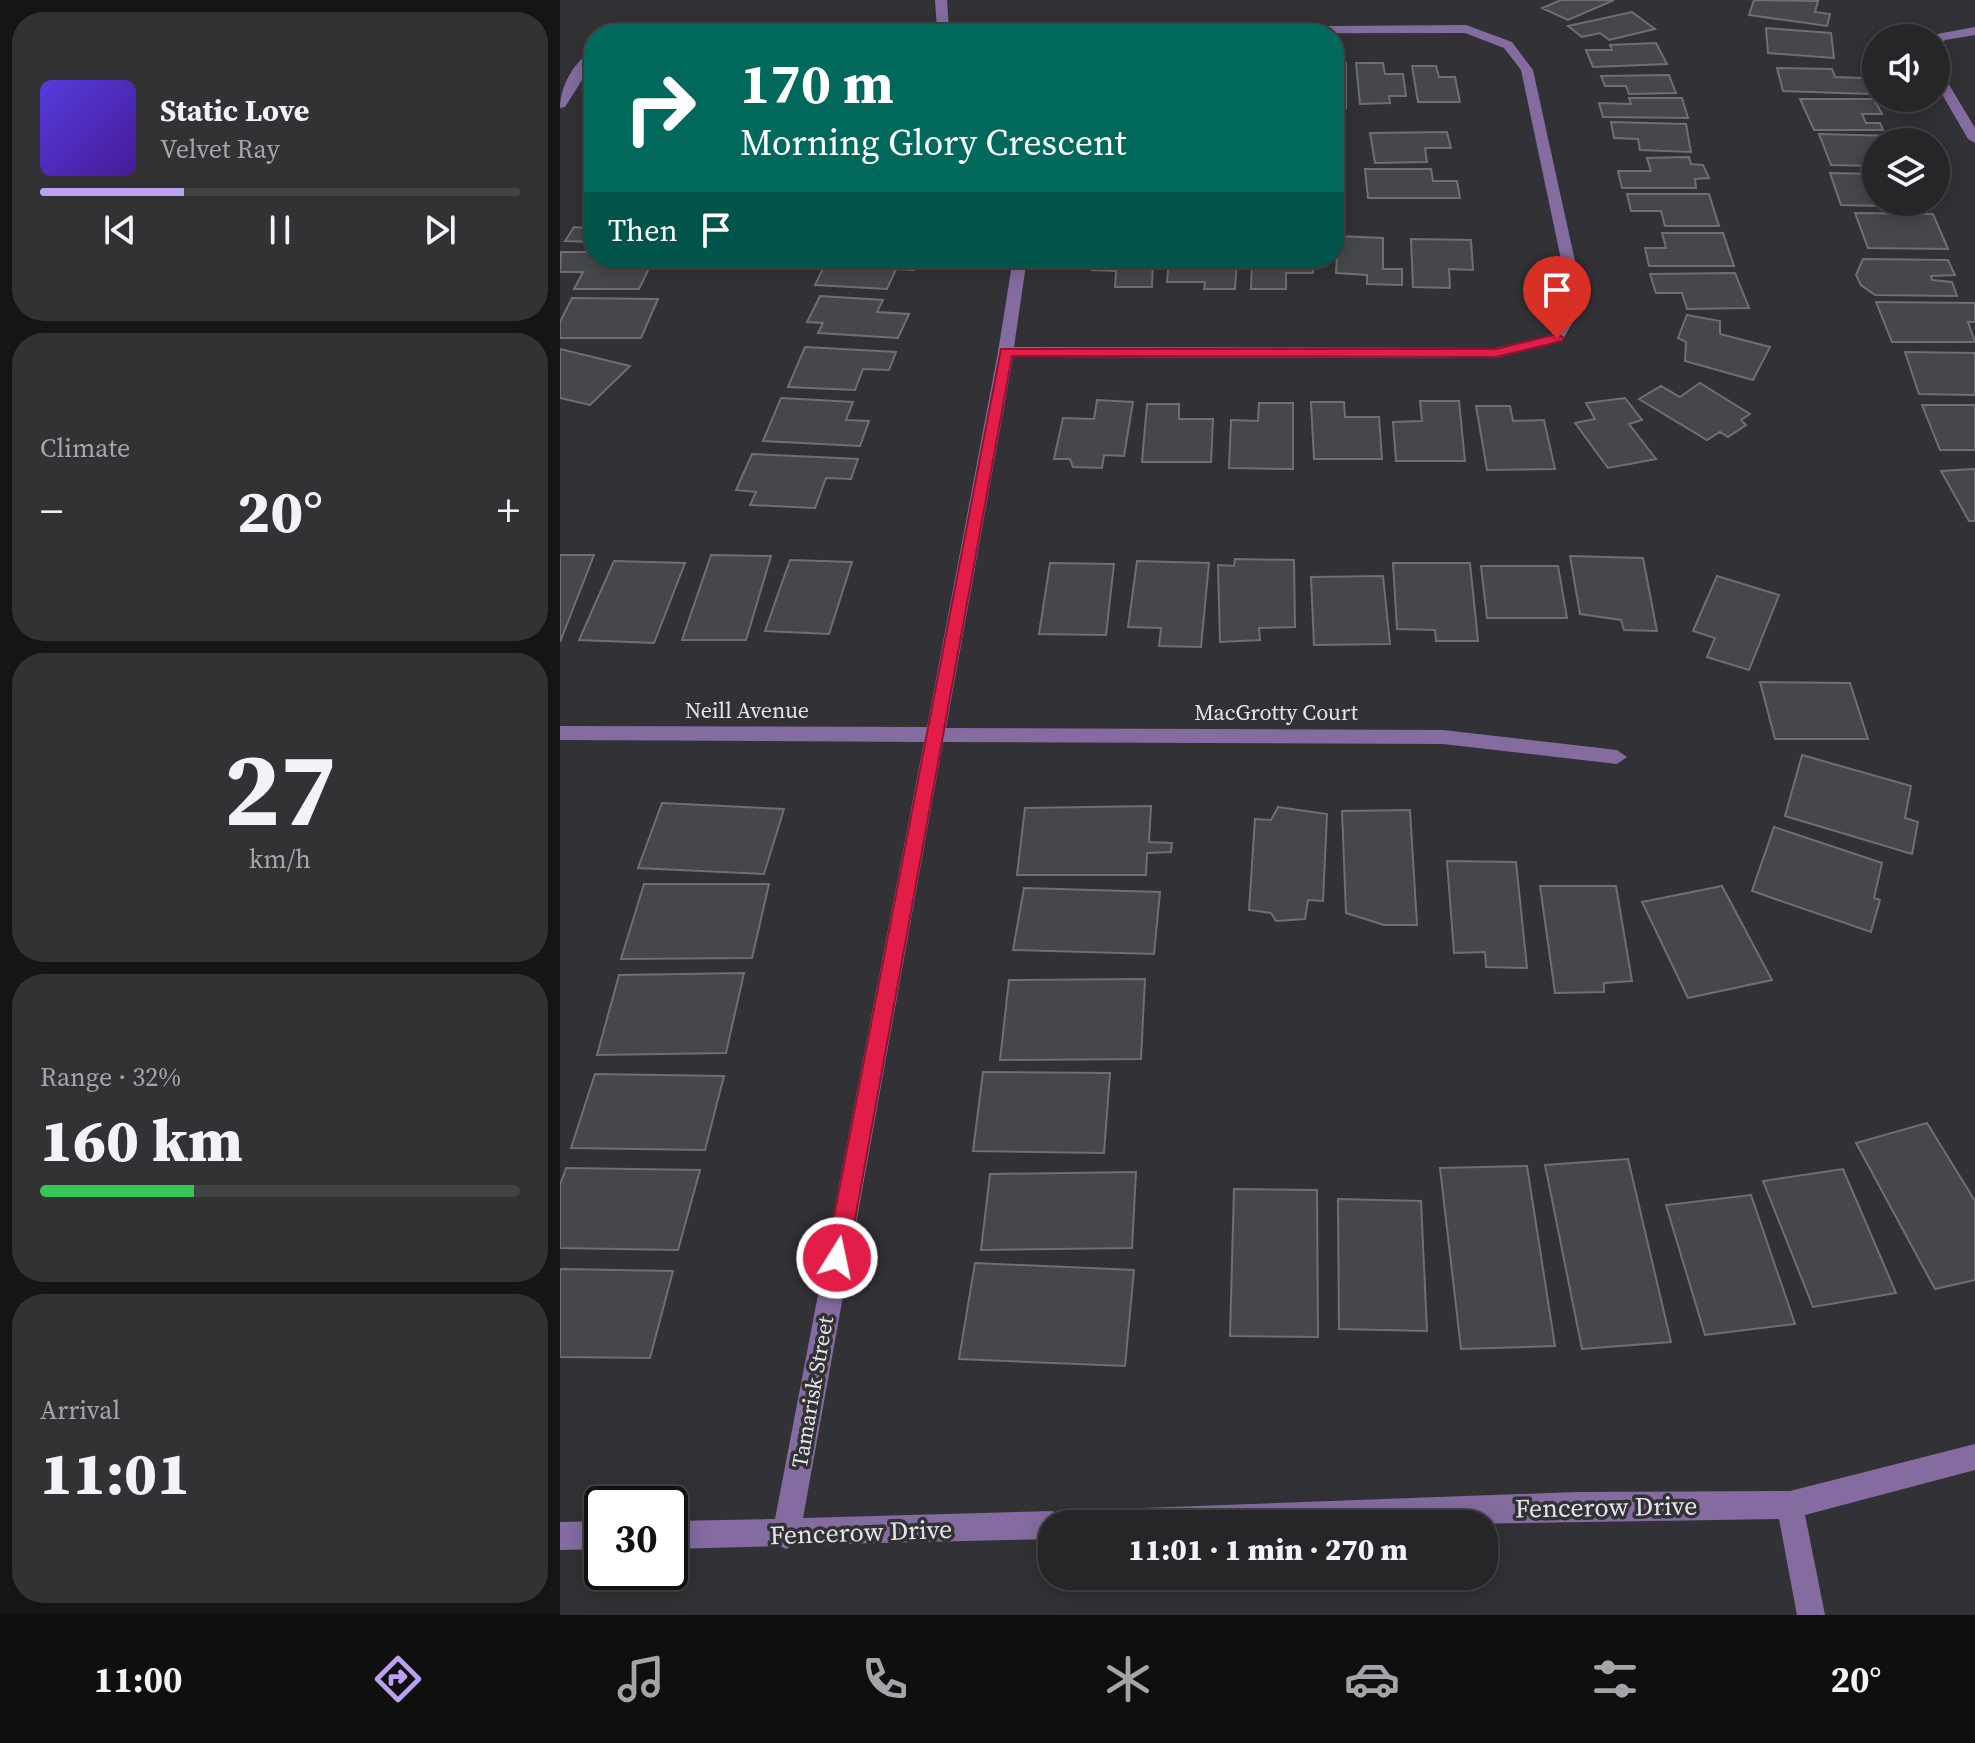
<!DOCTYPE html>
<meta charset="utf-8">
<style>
:root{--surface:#262628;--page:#323234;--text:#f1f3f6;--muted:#a4a5a8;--line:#424345;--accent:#bca0f2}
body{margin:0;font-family:"Source Serif 4",serif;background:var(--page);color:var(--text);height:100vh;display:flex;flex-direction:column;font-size:30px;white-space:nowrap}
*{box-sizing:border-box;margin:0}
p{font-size:26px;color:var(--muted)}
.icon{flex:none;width:44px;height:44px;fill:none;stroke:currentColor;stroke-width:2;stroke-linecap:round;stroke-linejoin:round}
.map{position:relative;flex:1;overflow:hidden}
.details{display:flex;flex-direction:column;gap:12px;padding:12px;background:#151516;width:560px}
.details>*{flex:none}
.top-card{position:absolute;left:24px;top:24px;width:760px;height:244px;border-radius:32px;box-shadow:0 4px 20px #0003,0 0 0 2px var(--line);background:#00695c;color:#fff;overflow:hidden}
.controls{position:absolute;left:1302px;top:24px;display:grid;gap:16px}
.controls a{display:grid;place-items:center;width:88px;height:88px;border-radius:50%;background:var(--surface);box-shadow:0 4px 20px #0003,0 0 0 2px var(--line);font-size:40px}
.speed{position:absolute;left:24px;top:1486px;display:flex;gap:16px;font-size:40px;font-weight:700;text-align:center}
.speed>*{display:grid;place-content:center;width:104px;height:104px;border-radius:50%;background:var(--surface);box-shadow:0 4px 20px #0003,0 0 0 2px var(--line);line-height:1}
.speed .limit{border:4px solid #111;border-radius:12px;background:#fff;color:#111}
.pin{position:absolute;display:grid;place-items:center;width:68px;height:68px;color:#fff;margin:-82px -34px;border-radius:50% 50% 50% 0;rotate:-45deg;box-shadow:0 0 8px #0007}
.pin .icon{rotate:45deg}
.me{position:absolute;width:88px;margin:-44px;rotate:10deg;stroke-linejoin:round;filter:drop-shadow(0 0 6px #0008)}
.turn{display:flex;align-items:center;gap:28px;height:168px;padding:0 24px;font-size:36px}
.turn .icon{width:104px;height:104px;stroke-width:2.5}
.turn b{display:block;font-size:56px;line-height:68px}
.then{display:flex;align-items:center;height:76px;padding:0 24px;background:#0003;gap:16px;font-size:30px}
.big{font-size:60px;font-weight:800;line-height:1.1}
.details .widget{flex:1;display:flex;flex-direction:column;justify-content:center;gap:12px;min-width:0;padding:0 28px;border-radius:32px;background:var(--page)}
.details .dial{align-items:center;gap:0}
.dial b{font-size:104px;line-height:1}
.song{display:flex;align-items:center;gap:24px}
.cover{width:96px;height:96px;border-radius:12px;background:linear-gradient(135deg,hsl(250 70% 55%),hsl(260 70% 35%))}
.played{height:8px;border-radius:4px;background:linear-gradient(90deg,var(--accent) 30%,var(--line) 30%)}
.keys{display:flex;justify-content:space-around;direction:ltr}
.heat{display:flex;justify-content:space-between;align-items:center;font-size:44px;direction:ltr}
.charge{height:12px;border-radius:6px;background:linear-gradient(90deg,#34c759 32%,var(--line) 0)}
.trip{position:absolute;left:478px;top:1510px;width:460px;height:80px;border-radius:32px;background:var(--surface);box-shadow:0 4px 20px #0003,0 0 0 2px var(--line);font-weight:800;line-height:80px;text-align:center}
.dock{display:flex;height:128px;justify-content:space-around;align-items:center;background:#0f0f10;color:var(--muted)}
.dock .icon{width:56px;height:56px}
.dock .selected{color:var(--accent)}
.dock b{font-size:36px;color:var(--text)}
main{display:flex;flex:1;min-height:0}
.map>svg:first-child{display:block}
.building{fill:#45474b;stroke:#6d6f73;stroke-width:2}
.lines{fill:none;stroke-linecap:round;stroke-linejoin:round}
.minor{fill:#846ca0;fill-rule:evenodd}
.route{fill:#e11d48;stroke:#92132f;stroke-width:2}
.labels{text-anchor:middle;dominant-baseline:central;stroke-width:7;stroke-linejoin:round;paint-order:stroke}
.street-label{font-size:22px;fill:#e5e5e8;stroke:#323236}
.near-street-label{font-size:26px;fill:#e5e5e8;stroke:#323236}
</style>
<main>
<section class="details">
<div class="widget">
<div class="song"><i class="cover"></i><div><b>Static Love</b><p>Velvet Ray</p></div></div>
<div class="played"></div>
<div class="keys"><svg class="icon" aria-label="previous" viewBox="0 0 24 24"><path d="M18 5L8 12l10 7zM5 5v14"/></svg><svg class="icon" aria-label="pause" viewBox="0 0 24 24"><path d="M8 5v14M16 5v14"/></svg><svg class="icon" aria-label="next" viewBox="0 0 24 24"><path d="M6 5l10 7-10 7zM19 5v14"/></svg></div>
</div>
<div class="widget"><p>Climate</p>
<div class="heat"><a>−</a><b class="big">20°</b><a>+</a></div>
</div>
<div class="widget dial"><b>27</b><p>km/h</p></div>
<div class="widget"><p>Range · 32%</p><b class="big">160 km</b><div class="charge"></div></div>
<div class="widget"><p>Arrival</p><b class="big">11:01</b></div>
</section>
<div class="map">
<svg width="1415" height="1615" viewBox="0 0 1415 1615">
<rect width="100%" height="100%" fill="#323236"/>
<!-- building -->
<path class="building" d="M 1001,0 L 1054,0 L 1008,20 L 982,8 Z
M 1194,0 L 1258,1 L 1255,12 L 1270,14 L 1267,26 L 1189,15 Z
M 1072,12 L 1095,29 L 1049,40 L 1040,33 L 1022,37 L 1008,26 Z
M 1206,28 L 1271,33 L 1274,58 L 1208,53 Z
M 1096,43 L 1107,64 L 1033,67 L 1026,50 L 1052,50 L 1050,45 Z
M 774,62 L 786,63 L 786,108 L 774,108 Z
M 796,63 L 823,63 L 825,74 L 843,74 L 846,96 L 829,96 L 830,103 L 800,104 Z
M 852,66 L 876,66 L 879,77 L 895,77 L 900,102 L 858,102 Z
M 1217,68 L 1272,69 L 1275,77 L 1304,78 L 1309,94 L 1223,91 Z
M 1109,75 L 1116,93 L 1069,94 L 1066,86 L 1045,86 L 1041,76 Z
M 1069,98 L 1122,98 L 1128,118 L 1043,117 L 1039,103 L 1071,104 Z
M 1240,99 L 1314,99 L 1322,114 L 1302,114 L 1306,123 L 1320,123 L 1323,130 L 1254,130 Z
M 1051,122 L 1126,124 L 1131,152 L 1080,150 L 1078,139 L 1054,138 Z
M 887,132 L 891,148 L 865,148 L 867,162 L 815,163 L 810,133 Z
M 1259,134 L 1335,136 L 1338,142 L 1316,142 L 1316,166 L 1271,165 Z
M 1129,157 L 1131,164 L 1143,165 L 1149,178 L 1135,179 L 1136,188 L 1062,188 L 1058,171 L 1091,171 L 1087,158 Z
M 805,169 L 871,169 L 873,181 L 897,181 L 900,198 L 808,198 Z
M 1270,173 L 1316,174 L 1316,202 L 1360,202 L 1362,207 L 1281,205 Z
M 1067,194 L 1149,194 L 1159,226 L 1105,226 L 1101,211 L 1071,211 Z
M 1295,213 L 1373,214 L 1388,249 L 1308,248 Z
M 34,215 L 34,242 L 5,241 L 14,227 L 26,228 Z
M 1102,233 L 1163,233 L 1174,266 L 1089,266 L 1085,248 L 1106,248 Z
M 778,236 L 823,238 L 823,269 L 842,269 L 842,285 L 807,284 L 807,275 L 776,273 Z
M 851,239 L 911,240 L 913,270 L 889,269 L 890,288 L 853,287 Z
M 1,252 L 34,252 L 34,258 L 94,258 L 79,289 L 14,289 L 23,272 L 0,272 Z
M 268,258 L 359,258 L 354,270 L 336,269 L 327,289 L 255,285 Z
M 533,258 L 593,258 L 592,287 L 555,287 L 556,271 L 532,270 Z
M 609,258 L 677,258 L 675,289 L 644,289 L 645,282 L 607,282 Z
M 692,258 L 753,258 L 753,273 L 726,273 L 726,289 L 691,289 Z
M 1303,259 L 1388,260 L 1395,275 L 1371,276 L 1372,280 L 1392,282 L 1397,296 L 1315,295 L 1301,285 L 1296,275 Z
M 1175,273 L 1189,308 L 1127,309 L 1122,293 L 1096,293 L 1090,274 Z
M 260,296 L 323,300 L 317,312 L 349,314 L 338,338 L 258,333 L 263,323 L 247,322 Z
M 12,298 L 98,299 L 81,338 L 0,338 L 0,322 Z
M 1316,302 L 1415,303 L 1415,322 L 1408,322 L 1415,342 L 1332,342 Z
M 1127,315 L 1160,321 L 1160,334 L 1210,347 L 1193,380 L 1125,361 L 1126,342 L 1118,338 Z
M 245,347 L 336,352 L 329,370 L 303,369 L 295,390 L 228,387 Z
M 0,349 L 70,366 L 30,405 L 0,398 Z
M 1345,352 L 1415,353 L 1415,395 L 1359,394 Z
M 1140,383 L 1190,414 L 1181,420 L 1186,425 L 1168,437 L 1160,432 L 1147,440 L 1079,399 L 1101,386 L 1120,397 Z
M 221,398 L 293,402 L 286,420 L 309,421 L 300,446 L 203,441 Z
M 1065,398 L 1082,420 L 1069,424 L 1096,459 L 1048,468 L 1015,423 L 1035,419 L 1026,403 Z
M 537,400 L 573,402 L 564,456 L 544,455 L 542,468 L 513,467 L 510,459 L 494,459 L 503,418 L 534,419 Z
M 860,401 L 899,401 L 905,461 L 836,461 L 833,422 L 862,421 Z
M 751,402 L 784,402 L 785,417 L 819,417 L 822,459 L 754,459 Z
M 699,403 L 733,403 L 733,469 L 669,468 L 671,420 L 698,421 Z
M 587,404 L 619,404 L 619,419 L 653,419 L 651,462 L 582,462 Z
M 1362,405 L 1415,405 L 1415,450 L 1380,450 Z
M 916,406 L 950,406 L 953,421 L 984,420 L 995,469 L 927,470 Z
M 192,454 L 298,459 L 291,479 L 266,478 L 255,508 L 190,505 L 196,492 L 176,490 Z
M 1415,469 L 1415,521 L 1409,521 L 1381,471 Z
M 0,555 L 34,555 L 0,642 Z
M 151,555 L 211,556 L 186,640 L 122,640 Z
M 1010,556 L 1083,558 L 1097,631 L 1064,630 L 1061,620 L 1020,614 Z
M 675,559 L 734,560 L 735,627 L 699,628 L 700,640 L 660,642 L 658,565 L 674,566 Z
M 230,560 L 292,562 L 269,634 L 205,631 Z
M 54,561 L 125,563 L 94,643 L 19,640 Z
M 577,561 L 649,563 L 641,647 L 599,646 L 601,628 L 568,627 Z
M 490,563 L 554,564 L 546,635 L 479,634 Z
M 833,563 L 910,563 L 918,641 L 876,641 L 875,630 L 837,629 Z
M 921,566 L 998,566 L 1007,618 L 927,618 Z
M 823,576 L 830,644 L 754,645 L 751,577 Z
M 1157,576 L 1219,595 L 1189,670 L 1147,657 L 1155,638 L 1133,631 Z
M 1200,682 L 1290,683 L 1308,739 L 1215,739 Z
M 1242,755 L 1351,786 L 1345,818 L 1358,822 L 1352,854 L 1225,816 Z
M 102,803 L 224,809 L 204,874 L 78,868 Z
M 591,806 L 589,842 L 612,843 L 611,852 L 587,853 L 586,875 L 457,875 L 465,808 Z
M 718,807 L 767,814 L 763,901 L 748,900 L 745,919 L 716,921 L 711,913 L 689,910 L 695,819 L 711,820 Z
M 850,810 L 857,925 L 824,925 L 786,913 L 782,811 Z
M 1214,827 L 1322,863 L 1314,898 L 1320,900 L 1311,932 L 1192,891 Z
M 887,861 L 956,862 L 967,968 L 926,967 L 925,952 L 894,953 Z
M 84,884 L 209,884 L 192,958 L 61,959 Z
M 980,886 L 1056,886 L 1072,981 L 1044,983 L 1044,992 L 995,993 Z
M 1162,886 L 1212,980 L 1128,998 L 1082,902 Z
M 464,888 L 600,892 L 594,954 L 453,950 Z
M 184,973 L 166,1053 L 37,1055 L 59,975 Z
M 585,979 L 581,1059 L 440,1060 L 449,980 Z
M 423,1072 L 550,1073 L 544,1153 L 413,1151 Z
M 35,1074 L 164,1076 L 145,1150 L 11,1148 Z
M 1367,1123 L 1415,1201 L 1415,1280 L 1375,1289 L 1296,1143 Z
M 1068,1159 L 1111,1342 L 1022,1349 L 985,1165 Z
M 967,1166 L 995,1346 L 901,1349 L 880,1168 Z
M 6,1168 L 140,1170 L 118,1250 L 0,1248 L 0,1185 Z
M 1283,1169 L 1336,1293 L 1253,1307 L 1203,1181 Z
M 576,1172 L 572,1248 L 421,1250 L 430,1174 Z
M 674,1189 L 757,1190 L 758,1337 L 670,1336 Z
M 1191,1195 L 1235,1324 L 1145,1335 L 1106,1205 Z
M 778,1199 L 861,1201 L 867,1331 L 779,1329 Z
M 415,1263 L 574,1270 L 565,1366 L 399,1359 Z
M 0,1269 L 113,1271 L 90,1358 L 0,1357 Z"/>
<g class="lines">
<!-- minor -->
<path class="minor" d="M 375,0 L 387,0 L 389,29 L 906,25 L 952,42 L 973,70 L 1024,302 L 1002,341 L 936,358 L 453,357 L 386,728 L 883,730 L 1057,750 L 1067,757 L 1057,764 L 883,744 L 383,742 L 243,1518 L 492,1511 L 502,1515 L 505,1524 L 492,1524 L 492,1539 L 234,1545 L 226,1549 L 219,1546 L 110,1549 L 110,1521 L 215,1519 L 364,742 L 0,740 L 0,726 L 367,727 L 438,352 L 453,258 L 467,258 L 454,347 L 936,348 L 991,335 L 1010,302 L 961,70 L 944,48 L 905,33 L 75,34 L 81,30 L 377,29 Z
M 1415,27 L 1415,35 L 1385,40 L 1376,49 L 1377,34 Z
M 34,50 L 34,61 L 5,107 L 0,108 C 0,87 14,60 34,50 Z
M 1376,69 L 1382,73 L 1415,128 L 1415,143 L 1408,139 L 1376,84 Z
M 1415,1444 L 1415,1470 L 1245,1515 L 1265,1615 L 1237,1615 L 1219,1519 L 897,1524 L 513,1524 L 517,1514 L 527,1510 L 1016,1492 L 1230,1491 Z
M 42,1521 L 42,1549 L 0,1550 L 0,1522 Z"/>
</g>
<!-- route -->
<path class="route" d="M 997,334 L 1004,338 L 1002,341 L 936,357 L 452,356 L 288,1258 L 285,1266 L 277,1269 L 269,1266 L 266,1258 L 441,349 L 936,349 Z"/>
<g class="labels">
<!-- street labels -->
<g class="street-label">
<text x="187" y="710">Neill Avenue</text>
<text x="716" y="712">MacGrotty Court</text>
<text transform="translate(252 1392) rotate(-80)">Tamarisk Street</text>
</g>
<!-- near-street labels -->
<g class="near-street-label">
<text transform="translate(1046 1507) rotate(-1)">Fencerow Drive</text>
<text transform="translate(301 1532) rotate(-2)">Fencerow Drive</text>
</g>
</g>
</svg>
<div class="controls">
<a><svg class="icon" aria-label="sound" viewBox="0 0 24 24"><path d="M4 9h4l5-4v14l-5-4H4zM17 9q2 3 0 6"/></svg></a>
<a><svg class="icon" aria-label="layers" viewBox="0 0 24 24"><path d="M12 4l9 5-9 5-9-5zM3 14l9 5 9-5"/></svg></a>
</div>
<div class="speed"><div class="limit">30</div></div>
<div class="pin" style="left:997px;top:338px;background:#d93025"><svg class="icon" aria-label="arrive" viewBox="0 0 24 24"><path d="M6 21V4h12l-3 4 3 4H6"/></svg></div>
<svg class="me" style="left:277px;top:1258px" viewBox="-20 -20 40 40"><circle r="17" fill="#e11d48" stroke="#fff" stroke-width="3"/><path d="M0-11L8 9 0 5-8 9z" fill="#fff"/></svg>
<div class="trip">11:01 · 1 min · 270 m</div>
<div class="top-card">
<div class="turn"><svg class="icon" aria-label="right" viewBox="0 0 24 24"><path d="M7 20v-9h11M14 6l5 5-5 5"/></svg><div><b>170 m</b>Morning Glory Crescent</div></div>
<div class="then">Then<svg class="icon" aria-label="arrive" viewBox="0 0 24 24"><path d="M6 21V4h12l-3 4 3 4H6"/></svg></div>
</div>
</div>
</main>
<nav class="dock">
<b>11:00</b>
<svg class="icon selected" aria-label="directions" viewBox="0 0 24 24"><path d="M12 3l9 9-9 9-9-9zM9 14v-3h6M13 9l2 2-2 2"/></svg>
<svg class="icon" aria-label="music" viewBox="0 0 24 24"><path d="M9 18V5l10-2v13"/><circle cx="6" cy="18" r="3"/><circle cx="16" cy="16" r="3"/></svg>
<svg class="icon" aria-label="phone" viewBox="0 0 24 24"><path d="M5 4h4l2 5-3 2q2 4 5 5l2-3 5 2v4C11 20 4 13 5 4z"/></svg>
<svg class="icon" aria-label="climate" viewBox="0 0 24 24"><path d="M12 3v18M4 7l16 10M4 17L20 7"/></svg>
<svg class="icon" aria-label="car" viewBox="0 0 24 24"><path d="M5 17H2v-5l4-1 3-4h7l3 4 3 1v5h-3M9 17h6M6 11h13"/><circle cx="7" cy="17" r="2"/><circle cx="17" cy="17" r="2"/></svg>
<svg class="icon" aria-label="filters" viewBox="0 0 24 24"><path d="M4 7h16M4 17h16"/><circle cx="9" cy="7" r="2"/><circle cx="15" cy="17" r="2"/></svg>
<b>20°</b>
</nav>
